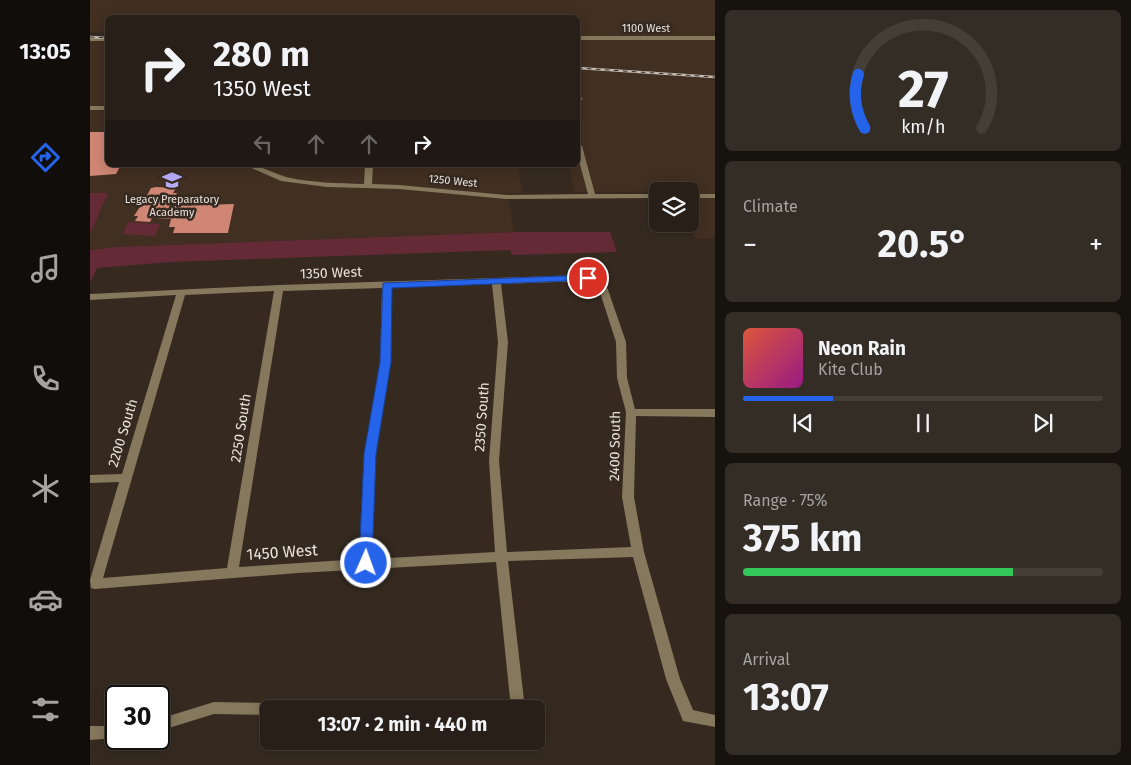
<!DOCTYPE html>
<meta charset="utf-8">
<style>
:root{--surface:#282018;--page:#342d25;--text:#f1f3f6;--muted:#a5a3a2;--line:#443e37;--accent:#2563eb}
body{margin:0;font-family:"Fira Sans",sans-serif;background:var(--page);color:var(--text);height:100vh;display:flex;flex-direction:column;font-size:19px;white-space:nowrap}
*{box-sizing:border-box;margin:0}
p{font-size:16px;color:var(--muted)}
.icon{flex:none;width:28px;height:28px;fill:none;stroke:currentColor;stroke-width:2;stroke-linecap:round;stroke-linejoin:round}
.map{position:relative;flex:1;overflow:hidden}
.sheet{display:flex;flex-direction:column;gap:10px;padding:10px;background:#16120d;width:416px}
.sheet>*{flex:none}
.top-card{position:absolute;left:15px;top:15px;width:475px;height:152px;border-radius:8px;box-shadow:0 2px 12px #0003,0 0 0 1px var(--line);background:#282018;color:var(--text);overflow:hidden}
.controls{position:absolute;left:559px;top:182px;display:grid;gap:10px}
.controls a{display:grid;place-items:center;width:50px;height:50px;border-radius:8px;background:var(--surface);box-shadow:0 2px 12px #0003,0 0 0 1px var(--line);font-size:25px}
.speed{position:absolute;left:15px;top:685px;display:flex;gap:10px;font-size:25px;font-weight:700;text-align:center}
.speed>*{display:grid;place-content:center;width:65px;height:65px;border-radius:50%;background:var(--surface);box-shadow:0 2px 12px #0003,0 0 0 1px var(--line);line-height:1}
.speed .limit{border:2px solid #111;border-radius:8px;background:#fff;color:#111}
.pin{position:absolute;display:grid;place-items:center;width:42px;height:42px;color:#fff;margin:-21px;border:2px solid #fff;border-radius:50%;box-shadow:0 1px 5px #0007}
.me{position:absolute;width:55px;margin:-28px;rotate:2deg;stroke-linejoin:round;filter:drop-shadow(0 0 4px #0008)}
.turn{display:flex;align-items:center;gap:18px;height:105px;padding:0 25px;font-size:22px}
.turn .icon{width:65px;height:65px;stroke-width:2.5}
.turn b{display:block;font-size:35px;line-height:42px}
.lanes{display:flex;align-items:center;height:48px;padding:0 25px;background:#0003;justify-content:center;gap:25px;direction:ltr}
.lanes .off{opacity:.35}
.big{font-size:38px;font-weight:700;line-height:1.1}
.sheet .card{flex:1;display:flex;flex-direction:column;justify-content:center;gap:8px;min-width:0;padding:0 18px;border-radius:8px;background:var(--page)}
.sheet .dial{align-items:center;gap:0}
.dial svg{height:130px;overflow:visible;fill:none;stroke:var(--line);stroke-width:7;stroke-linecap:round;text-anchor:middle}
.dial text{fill:var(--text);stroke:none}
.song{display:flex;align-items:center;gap:15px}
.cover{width:60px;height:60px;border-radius:8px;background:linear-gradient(135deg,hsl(10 70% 55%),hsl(310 70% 35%))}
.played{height:5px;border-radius:2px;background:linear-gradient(90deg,var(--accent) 25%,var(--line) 25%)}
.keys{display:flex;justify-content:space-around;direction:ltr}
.heat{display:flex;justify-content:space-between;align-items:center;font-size:28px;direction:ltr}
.charge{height:8px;border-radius:4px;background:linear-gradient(90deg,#34c759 75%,var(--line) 0)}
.trip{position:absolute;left:170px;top:700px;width:285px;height:50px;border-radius:8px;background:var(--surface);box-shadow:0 2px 12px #0003,0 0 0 1px var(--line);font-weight:700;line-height:50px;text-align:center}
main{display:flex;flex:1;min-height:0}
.tab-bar{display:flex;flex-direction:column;width:90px;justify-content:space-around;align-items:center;background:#100d0a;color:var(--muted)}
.tab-bar .icon{width:35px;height:35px}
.tab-bar .current{color:var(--accent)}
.tab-bar b{font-size:22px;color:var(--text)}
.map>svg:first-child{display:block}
.built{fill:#412f21}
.green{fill:#642a36}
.building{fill:#d08674}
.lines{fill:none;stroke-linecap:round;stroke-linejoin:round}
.minor{fill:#85785c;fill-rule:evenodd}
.tertiary{fill:#85785c;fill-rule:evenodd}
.rail-casing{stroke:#c4bbb3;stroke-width:2.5}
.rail{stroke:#362a20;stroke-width:1;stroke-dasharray:4.5;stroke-linecap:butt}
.route{fill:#2563eb;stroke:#184099}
.labels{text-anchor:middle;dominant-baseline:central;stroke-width:5;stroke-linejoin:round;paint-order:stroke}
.far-street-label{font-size:11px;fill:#eae2db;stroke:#362a20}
.far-poi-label{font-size:11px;fill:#eae2db;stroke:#362a20}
.street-label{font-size:14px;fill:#eae2db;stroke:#362a20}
.near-street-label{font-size:16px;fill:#eae2db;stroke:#362a20}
</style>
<main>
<nav class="tab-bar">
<b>13:05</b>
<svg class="icon current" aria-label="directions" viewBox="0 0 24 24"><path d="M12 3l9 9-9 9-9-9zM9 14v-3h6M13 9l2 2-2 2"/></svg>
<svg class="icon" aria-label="music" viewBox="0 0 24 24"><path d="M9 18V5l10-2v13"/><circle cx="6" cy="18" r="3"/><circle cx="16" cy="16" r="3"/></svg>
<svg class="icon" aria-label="phone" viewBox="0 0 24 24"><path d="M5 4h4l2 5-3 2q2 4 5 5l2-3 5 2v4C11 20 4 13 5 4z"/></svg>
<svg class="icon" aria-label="climate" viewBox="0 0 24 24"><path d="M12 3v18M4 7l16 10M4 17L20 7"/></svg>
<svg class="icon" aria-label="car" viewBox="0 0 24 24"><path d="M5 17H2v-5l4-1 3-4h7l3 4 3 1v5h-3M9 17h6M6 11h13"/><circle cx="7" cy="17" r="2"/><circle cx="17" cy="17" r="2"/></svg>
<svg class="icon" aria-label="filters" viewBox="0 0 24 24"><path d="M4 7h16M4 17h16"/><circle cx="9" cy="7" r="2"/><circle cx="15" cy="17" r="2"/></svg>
</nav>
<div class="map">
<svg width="625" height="765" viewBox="0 0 625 765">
<rect width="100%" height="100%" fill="#362a20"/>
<!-- built -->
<path class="built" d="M 0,0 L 625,0 L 625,238 L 606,239 L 598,224 L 600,191 L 485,192 L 479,165 L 488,165 L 488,18 L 18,18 L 17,33 L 0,32 Z
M 0,40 L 17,41 L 18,165 L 427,165 L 433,193 L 418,194 L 424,232 L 26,247 L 0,250 Z"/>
<!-- green -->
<path class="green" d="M 0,193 L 18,193 L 0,234 Z
M 38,222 L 70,224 L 65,236 L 33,234 Z
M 424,232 L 520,232 L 527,252 L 422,255 L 420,250 L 80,262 L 7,268 L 0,283 L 0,250 L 26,247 Z"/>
<!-- building -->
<path class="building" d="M 0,132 L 18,132 L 18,165 L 31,165 L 26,174 L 0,176 Z
M 66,187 L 86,188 L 83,193 L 87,193 L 80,206 L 144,204 L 138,233 L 83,233 L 85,227 L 79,227 L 81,219 L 62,218 L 60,222 L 45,221 L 48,216 L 44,216 L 55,199 L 61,188 Z"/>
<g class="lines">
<!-- minor -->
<path class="minor" d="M 488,97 L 492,98 L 493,99 L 488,101 Z
M 0,106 L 18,106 L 18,110 L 0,110 Z
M 488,144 L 492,146 L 505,194 L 568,194 L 568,198 L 416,199 L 309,189 L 237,187 L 191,181 L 155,165 C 171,165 182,173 196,177 C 221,183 249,183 274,184 L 275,165 L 283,165 L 282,184 L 309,185 L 416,195 L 498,194 L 488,157 Z
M 600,194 L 625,194 L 625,198 L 600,198 Z
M 498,275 L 516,284 L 536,342 L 537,378 L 545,409 L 625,409 L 625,417 L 546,416 L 544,497 L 554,552 L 590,679 L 603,710 L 625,715 L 625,727 L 593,721 L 576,679 L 543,557 L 418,561 L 435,709 L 421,709 L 406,562 L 208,573 L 5,589 L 1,588 L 0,580 L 29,482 L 0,483 L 0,475 L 32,474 L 86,295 L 0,300 L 0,294 L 189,285 ZM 497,281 L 508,286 L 526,342 L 527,378 L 536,412 L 532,497 L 541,547 L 417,552 L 409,461 L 418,342 L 411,284 ZM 402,284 L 408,342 L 399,461 L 405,552 L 282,559 L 285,454 L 300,362 L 301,287 ZM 292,288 L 290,362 L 275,454 L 270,559 L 149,567 L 193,291 ZM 184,291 L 137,568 L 13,578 L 95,295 Z
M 124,702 L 179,703 L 184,705 L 186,709 L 179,709 L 179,715 L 124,714 L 69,731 L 69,719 Z
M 0,726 L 26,726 L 26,738 L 0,740 Z"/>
<!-- tertiary -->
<path class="tertiary" d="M 488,36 L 625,36 L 625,40 L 488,40 Z
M 0,37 L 18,37 L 18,41 L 0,41 Z"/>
<defs>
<path id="rail" d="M 0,37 L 18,38
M 488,68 L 625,77"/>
</defs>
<!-- rail casing -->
<use href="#rail" class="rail-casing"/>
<!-- rail -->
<use href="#rail" class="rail"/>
</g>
<!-- route -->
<path class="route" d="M 498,275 L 502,276 L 502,280 L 302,288 L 301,362 L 286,454 L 282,563 L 280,567 L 271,567 L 269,563 L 274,454 L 290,362 L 293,283 Z"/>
<!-- icons -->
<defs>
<symbol id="school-bare" viewBox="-9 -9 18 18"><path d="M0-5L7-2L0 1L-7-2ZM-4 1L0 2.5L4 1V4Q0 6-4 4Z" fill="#b7abf8" stroke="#362a20" stroke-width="2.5" paint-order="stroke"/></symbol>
</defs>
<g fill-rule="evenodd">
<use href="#school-bare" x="68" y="166" width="28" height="28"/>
</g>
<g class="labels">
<!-- far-street labels -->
<g class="far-street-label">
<text x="556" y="28">1100 West</text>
<text transform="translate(363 181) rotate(6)">1250 West</text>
</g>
<!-- far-poi labels -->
<g class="far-poi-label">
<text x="82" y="199">Legacy Preparatory<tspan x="82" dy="13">Academy</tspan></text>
</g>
<!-- street labels -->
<g class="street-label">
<text transform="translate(241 273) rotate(-2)">1350 West</text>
<text transform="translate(392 417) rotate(-86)">2350 South</text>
<text transform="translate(151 428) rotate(-81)">2250 South</text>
<text transform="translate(33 433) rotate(-73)">2200 South</text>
<text transform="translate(525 446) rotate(-89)">2400 South</text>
</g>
<!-- near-street labels -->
<g class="near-street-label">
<text transform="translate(192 552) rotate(-4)">1450 West</text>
</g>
</g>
</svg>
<div class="controls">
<a><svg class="icon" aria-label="layers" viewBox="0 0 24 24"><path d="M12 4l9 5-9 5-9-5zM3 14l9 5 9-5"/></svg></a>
</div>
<div class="speed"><div class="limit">30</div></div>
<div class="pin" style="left:498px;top:278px;background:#d93025"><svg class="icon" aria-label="arrive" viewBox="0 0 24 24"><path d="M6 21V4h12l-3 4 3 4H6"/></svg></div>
<svg class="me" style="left:276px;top:563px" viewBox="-20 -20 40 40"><circle r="17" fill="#2563eb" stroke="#fff" stroke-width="3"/><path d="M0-11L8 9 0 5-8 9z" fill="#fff"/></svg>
<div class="trip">13:07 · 2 min · 440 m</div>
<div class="top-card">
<div class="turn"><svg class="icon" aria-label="right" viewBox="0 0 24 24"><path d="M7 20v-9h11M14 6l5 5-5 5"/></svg><div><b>280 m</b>1350 West</div></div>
<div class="lanes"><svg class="icon off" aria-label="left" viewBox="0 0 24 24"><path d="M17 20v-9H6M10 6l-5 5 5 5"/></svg><svg class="icon off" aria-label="ahead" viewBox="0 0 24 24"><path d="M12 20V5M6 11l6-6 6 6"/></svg><svg class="icon off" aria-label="ahead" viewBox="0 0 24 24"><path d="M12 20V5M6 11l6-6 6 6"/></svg><svg class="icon" aria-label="right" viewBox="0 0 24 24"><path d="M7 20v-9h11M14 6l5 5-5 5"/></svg></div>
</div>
</div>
<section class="sheet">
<div class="card dial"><svg viewBox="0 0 100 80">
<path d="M14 69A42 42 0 1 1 86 69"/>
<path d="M14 69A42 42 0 0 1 10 36" stroke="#2563eb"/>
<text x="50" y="56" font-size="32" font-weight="700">27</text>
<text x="50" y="72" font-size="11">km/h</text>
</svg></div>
<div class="card"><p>Climate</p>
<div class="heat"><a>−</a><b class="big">20.5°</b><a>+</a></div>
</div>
<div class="card">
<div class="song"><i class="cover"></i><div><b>Neon Rain</b><p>Kite Club</p></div></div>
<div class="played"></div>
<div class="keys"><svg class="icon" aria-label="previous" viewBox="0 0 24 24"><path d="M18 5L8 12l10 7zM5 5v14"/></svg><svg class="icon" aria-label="pause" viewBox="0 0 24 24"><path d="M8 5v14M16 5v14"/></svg><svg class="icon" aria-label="next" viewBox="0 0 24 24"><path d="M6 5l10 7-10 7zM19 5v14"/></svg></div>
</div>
<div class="card"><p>Range · 75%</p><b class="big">375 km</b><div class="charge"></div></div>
<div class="card"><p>Arrival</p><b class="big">13:07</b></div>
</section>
</main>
